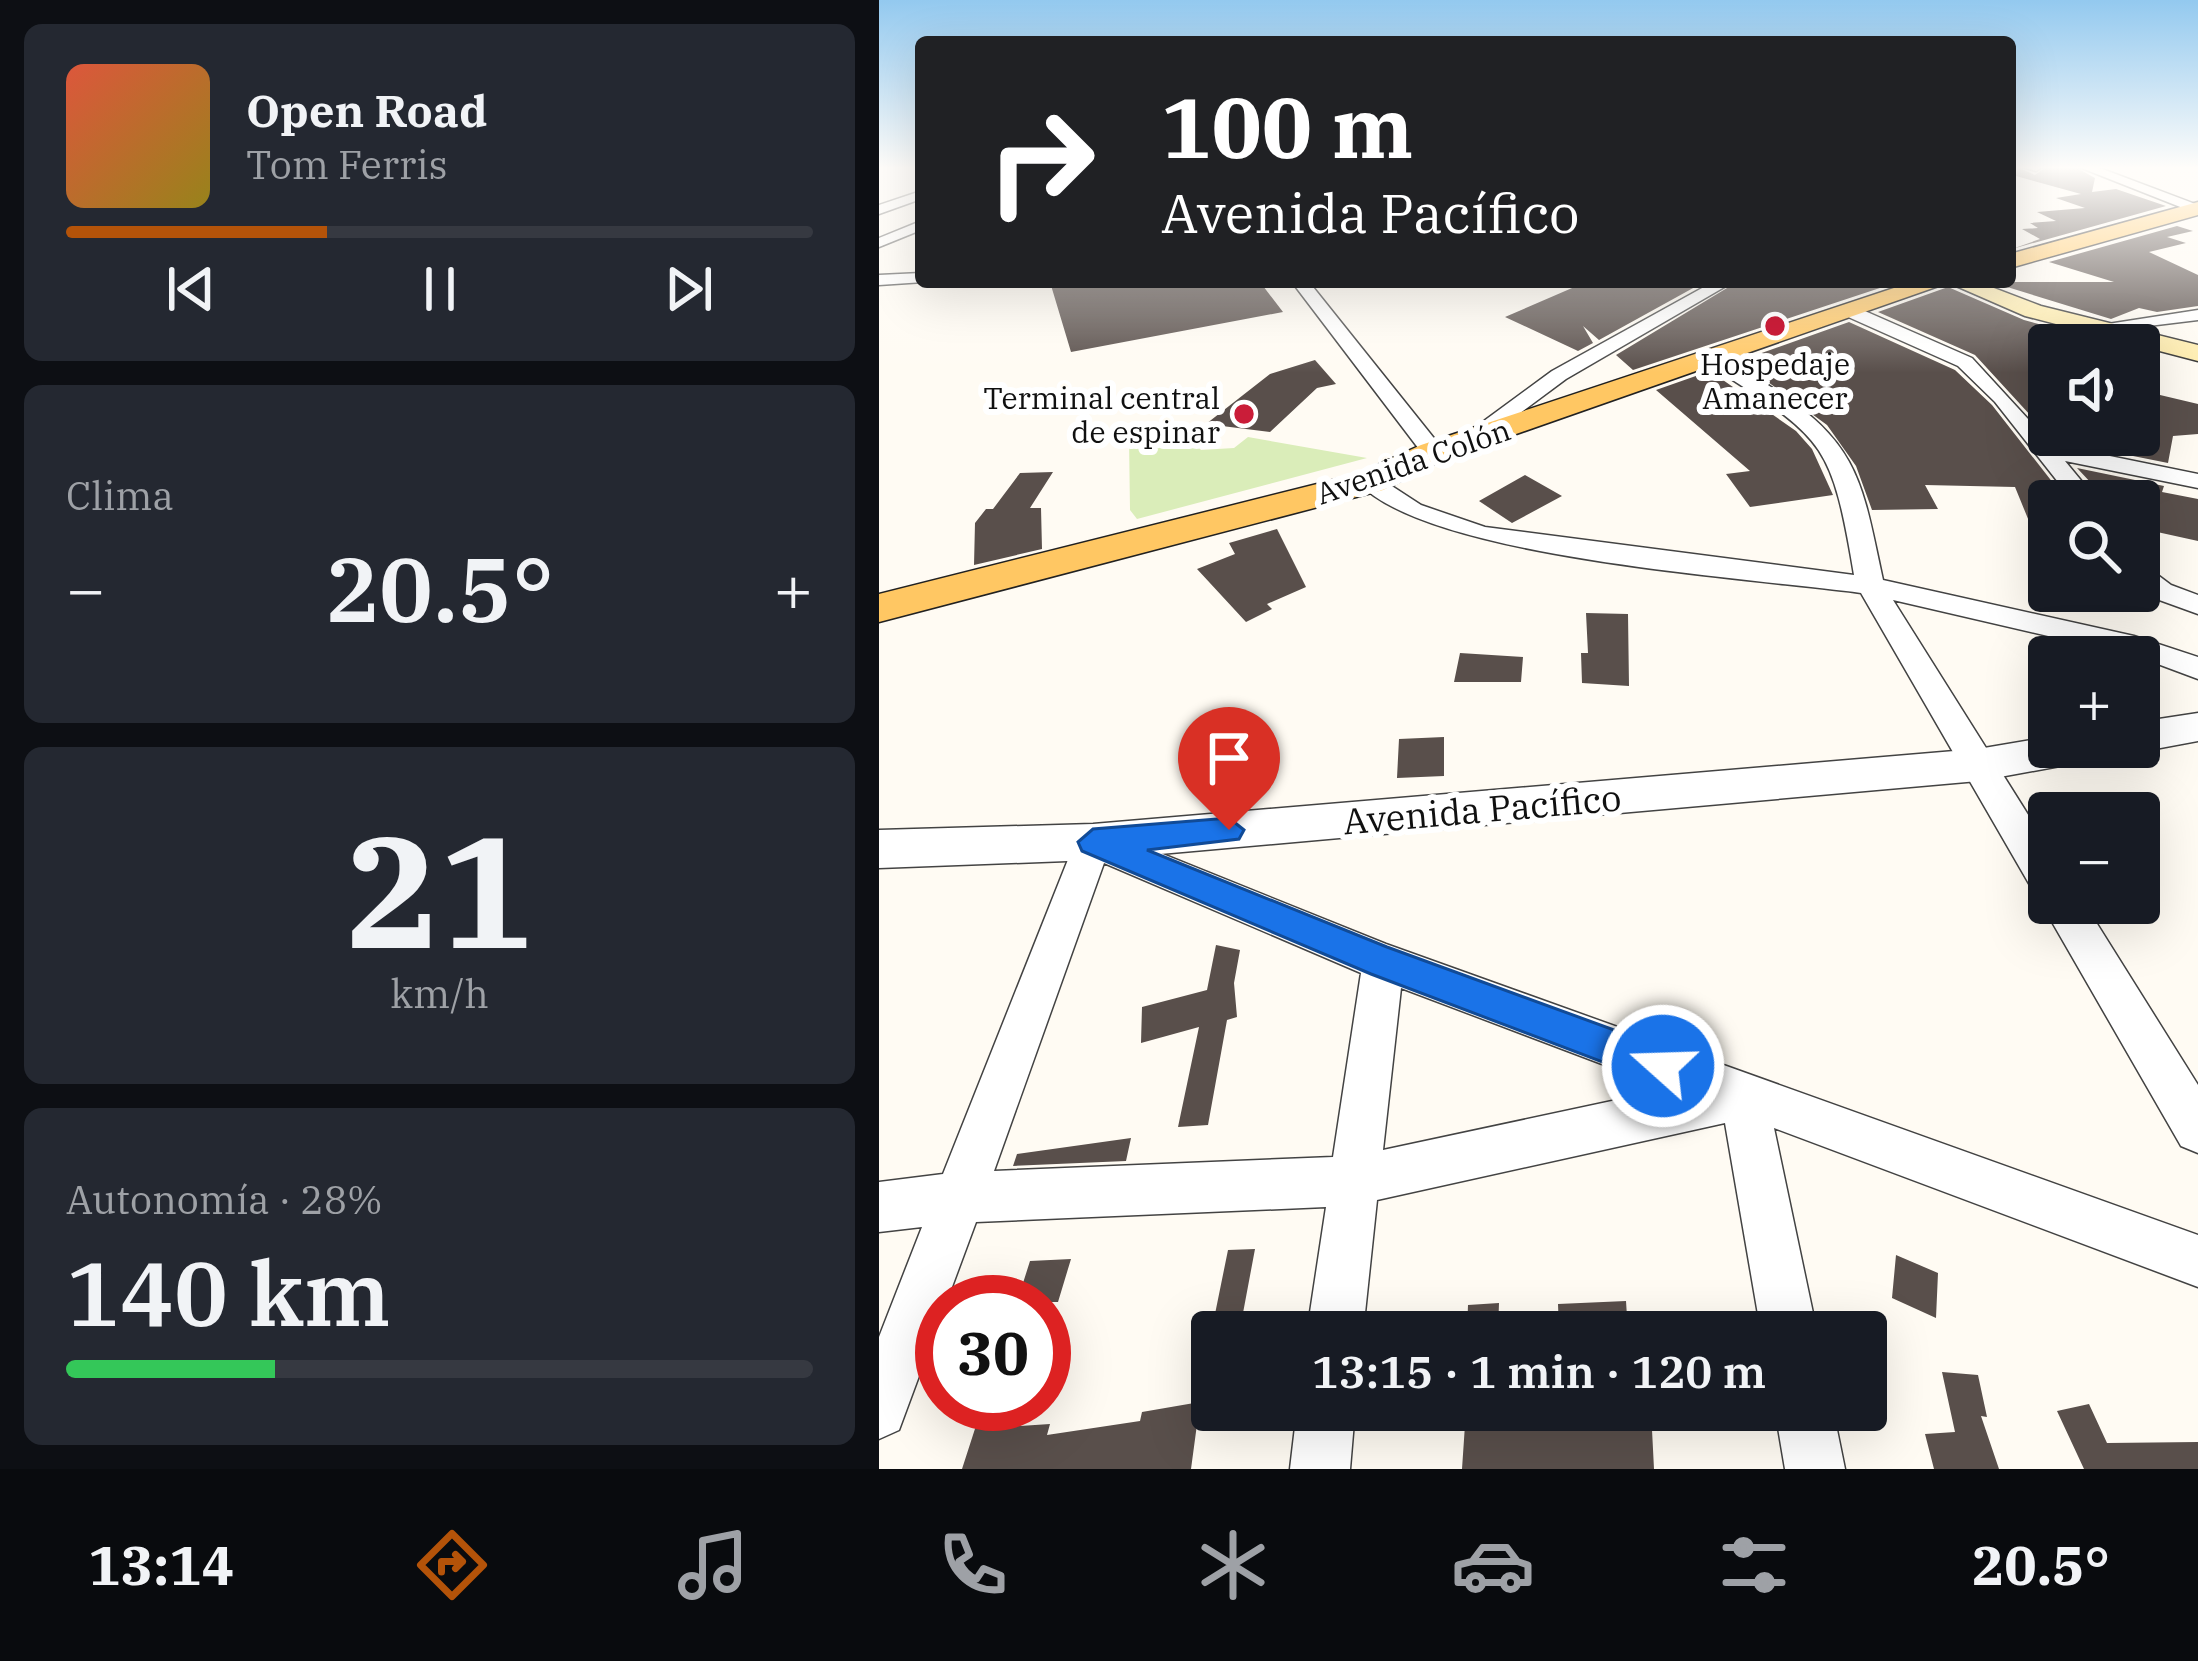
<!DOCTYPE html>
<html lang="es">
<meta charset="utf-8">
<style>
:root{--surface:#171b24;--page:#242831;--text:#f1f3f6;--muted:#9ea1a6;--line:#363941;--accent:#b45309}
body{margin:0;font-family:"IBM Plex Serif",serif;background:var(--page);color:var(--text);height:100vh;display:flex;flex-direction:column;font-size:45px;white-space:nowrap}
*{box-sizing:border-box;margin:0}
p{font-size:39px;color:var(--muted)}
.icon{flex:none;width:66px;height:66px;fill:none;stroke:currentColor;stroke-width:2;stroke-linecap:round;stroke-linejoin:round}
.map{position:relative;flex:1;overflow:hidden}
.panel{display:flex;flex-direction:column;gap:24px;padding:24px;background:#0d0f14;width:879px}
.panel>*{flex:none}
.hud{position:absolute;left:36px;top:36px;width:1101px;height:252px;border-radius:12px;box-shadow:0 12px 48px #0002;background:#202124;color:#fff;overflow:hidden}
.controls{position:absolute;left:1149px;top:324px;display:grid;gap:24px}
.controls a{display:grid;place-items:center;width:132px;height:132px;border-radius:12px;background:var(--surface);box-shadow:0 12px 48px #0002;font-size:60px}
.speed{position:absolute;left:36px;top:1275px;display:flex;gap:24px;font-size:60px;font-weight:700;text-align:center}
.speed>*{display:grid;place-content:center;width:156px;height:156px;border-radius:50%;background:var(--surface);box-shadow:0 12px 48px #0002;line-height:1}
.speed .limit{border:18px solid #d22;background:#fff;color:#111}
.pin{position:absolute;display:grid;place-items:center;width:102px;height:102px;color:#fff;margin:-123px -51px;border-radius:50% 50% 50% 0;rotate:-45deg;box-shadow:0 0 12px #0007}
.pin .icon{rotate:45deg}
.me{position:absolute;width:132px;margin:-66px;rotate:290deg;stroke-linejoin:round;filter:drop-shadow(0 0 9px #0008)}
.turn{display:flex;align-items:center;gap:42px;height:252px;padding:0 48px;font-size:54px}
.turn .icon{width:156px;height:156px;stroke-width:2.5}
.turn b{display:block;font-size:84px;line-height:102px}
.big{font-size:90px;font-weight:600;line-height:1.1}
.panel .widget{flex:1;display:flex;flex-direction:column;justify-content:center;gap:18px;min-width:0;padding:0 42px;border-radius:18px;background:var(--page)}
.panel .dial{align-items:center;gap:0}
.dial b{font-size:156px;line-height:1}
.song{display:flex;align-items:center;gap:36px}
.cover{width:144px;height:144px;border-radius:18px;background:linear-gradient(135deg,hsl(10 70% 55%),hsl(50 70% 35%))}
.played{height:12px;border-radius:6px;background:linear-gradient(90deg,var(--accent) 35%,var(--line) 35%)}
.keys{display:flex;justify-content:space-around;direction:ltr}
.heat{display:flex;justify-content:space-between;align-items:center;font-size:66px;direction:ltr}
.charge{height:18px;border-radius:9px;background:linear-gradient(90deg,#34c759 28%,var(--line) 0)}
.trip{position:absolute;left:312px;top:1311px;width:696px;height:120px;border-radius:12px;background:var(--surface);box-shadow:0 12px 48px #0002;font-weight:600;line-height:120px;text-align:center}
.dock{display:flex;height:192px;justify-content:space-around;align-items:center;background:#090b0e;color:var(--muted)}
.dock .icon{width:84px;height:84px}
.dock .on{color:var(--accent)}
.dock b{font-size:54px;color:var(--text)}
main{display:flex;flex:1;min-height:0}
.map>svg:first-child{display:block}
.green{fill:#daedb9}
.building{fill:#594f4b}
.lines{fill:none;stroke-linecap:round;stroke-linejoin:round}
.minor-casing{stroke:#434343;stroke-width:3}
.tertiary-casing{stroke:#434343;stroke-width:3}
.secondary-casing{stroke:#323232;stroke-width:3}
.primary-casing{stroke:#212121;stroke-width:3}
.minor{fill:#fff;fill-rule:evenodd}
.tertiary{fill:#fff;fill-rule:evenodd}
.secondary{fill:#ffedae;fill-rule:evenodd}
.primary{fill:#ffc763;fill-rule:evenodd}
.route{fill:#1a73e8;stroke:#114b97;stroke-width:3}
.poi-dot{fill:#ca1d39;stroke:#fff;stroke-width:4.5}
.labels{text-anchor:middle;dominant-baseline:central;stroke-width:12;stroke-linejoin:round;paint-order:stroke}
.far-poi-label{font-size:30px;fill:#101010;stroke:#fff}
.far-street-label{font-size:30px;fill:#101010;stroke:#fff}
.street-label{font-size:36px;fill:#101010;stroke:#fff}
</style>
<main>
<section class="panel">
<div class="widget">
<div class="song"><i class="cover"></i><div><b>Open Road</b><p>Tom Ferris</p></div></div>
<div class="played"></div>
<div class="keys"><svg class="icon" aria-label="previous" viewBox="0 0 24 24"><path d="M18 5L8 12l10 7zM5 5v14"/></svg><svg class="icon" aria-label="pause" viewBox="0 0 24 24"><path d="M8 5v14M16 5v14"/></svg><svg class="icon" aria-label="next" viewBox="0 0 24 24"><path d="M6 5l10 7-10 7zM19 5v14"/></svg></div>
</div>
<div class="widget"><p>Clima</p>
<div class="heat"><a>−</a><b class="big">20.5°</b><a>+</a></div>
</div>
<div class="widget dial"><b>21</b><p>km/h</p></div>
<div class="widget"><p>Autonomía · 28%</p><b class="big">140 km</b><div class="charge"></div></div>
</section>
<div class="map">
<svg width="1319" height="1469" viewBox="0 0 1319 1469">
<rect width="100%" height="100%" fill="#fffbf3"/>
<!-- green -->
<path class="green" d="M 300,424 L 305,432 L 301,445 L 316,443 L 322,450 L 355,448 L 369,437 L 488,458 L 258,519 L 251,510 L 250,438 L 274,426 Z"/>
<!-- building -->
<path class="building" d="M 1138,167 L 1156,175 L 1167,167 L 1196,167 L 1216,178 L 1213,192 L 1237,189 L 1287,206 L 1133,249 L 1161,239 L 1143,229 L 1159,228 L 1151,223 L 1177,221 L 1158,212 L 1206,208 L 1177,198 L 1202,194 L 1137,176 Z
M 1298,226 L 1314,231 L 1288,237 L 1307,243 L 1270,252 L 1319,275 L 1319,306 L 1278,312 L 1260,308 L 1232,319 L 1112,282 L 1235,282 L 1170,262 Z
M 171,282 L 381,282 L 404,312 L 192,352 Z
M 707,282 L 825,282 L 720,340 L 704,326 L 714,343 L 699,351 L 626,317 Z
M 858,282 L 1019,282 L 754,370 L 737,355 Z
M 1069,287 L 1145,320 L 1223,341 L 1170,345 L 1170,435 L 1260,435 L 1260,390 L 1319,404 L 1319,434 L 1294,436 L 1289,463 L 1174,440 L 1096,355 L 999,312 Z
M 970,322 L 1076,370 L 1113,405 L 1178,488 L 1170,488 L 1170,570 L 1136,487 L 1046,485 L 1059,509 L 993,510 L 977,466 L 948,425 L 860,361 Z
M 436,360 L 457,384 L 438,388 L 391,432 L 327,424 L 391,374 Z
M 831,371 L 917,431 L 933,449 L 954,495 L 871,507 L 847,474 L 871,471 L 777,390 Z
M 1198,468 L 1285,486 L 1283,492 L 1319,499 L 1319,541 L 1260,528 L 1260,501 L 1229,501 Z
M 174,472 L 151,508 L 162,508 L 163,549 L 95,565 L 96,523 L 107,509 L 114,509 L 141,473 Z
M 646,475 L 683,496 L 633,523 L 600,501 Z
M 398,529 L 427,587 L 388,604 L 393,609 L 367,622 L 318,569 L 356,554 L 350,543 Z
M 707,613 L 749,614 L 750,686 L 703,683 L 702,653 L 709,653 Z
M 581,653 L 644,657 L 642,682 L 575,682 Z
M 565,737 L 565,776 L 518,778 L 520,739 Z
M 337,945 L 361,950 L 355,983 L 358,1017 L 348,1020 L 329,1125 L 299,1127 L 320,1027 L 262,1043 L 263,1007 L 328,990 Z
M 252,1138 L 247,1161 L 134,1166 L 138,1154 Z
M 376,1249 L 364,1313 L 336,1314 L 349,1250 Z
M 1017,1255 L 1059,1273 L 1057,1318 L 1013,1298 Z
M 192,1259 L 179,1302 L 138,1302 L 151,1261 Z
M 747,1301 L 749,1332 L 680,1332 L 679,1304 Z
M 620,1303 L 619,1332 L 588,1332 L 589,1305 Z
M 1063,1372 L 1099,1375 L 1108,1417 L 1102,1416 L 1120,1469 L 1055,1469 L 1046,1434 L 1076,1432 Z
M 321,1402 L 312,1469 L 83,1469 L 104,1404 L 148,1404 L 141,1426 L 171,1424 L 168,1435 L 261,1421 L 263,1412 Z
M 1210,1404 L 1228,1443 L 1319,1442 L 1319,1469 L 1205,1469 L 1178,1411 Z
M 587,1410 L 772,1410 L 775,1469 L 583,1469 Z"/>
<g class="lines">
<defs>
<path id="minor" d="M 1144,167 L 1163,167 L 1157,171 Z
M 1200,167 L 1218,167 L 1319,205 L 1319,214 Z
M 42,191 L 42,199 L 0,214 L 0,205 Z
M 42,221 L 42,230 L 0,247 L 0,238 Z
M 42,273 L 45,282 L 0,285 L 0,275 Z
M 413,282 L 430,282 L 562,447 L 562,457 L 546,457 Z
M 834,282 L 854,282 L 687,379 L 594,448 L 575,443 L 673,371 Z
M 967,308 L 979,308 L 1093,358 L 1172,444 L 1319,474 L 1319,488 L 1186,461 L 1219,501 L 1194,501 L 1116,402 L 1079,366 L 967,316 Z
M 1319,310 L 1319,320 L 1212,333 L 1203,328 Z
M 836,354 C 856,361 874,376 892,387 C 981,444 983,483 1004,580 L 1255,636 L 1319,657 L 1319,679 L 1260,657 L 1014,600 L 1170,848 L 1170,903 L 1205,903 L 1319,1085 L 1319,1153 L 1302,1146 L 1169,915 L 1166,897 L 1156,894 L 982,593 C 871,578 547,558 479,482 L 499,477 L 542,505 L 606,527 L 975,575 C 952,437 944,439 829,364 L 829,356 Z
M 1260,561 L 1292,585 L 1319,595 L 1319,614 L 1272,597 L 1260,585 Z
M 214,826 L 507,944 L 1319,1235 L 1319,1287 L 895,1128 L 938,1332 L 882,1332 L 846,1123 L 498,1200 L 484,1332 L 428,1332 L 447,1207 L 97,1222 L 20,1430 L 0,1439 L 0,1337 L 43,1227 L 0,1232 L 0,1182 L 64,1174 L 196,842 L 201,831 ZM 225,863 L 482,973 L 454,1157 L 115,1171 ZM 522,988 L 789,1089 L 504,1150 Z
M 418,1410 L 476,1410 L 471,1469 L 411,1469 Z
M 896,1410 L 954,1410 L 966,1469 L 906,1469 Z"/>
<path id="tertiary" d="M 1319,713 L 1319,741 L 1260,752 L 1246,747 L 1260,747 L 1260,722 Z
M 1170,737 L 1170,747 L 1223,747 L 1217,758 L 1203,762 L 1099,781 L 214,860 L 0,868 L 0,830 L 214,824 L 1099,749 Z"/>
<path id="secondary" d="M 1068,282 L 1099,282 L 1162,306 L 1319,345 L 1319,361 L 1146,316 Z"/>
<path id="primary" d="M 1319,202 L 1319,215 L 1131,268 L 1131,254 Z
M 1033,282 L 1071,282 L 566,459 L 504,490 L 0,622 L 0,594 L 478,474 L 542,445 Z"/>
</defs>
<!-- minor casing -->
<use href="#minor" class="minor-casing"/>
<!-- tertiary casing -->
<use href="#tertiary" class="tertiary-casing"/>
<!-- secondary casing -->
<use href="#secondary" class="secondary-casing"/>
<!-- primary casing -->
<use href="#primary" class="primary-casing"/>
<!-- minor -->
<use href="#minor" class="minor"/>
<!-- tertiary -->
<use href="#tertiary" class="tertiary"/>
<!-- secondary -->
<use href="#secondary" class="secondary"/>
<!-- primary -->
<use href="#primary" class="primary"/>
</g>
<!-- sky -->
<linearGradient id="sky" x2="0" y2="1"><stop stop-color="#93c9ef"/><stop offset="0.45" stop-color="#fffdfa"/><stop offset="1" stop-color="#fffdfa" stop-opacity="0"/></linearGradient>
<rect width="1319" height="373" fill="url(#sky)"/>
<!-- route -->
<path class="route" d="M 350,818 L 365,830 L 360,839 L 268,850 L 508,947 L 798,1053 L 803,1066 L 798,1079 L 784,1085 L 492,974 L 203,851 L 199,842 L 214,829 Z"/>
<!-- markers -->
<g class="poi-dot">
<circle cx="896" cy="326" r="12"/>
<circle cx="365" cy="414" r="12"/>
</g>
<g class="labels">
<!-- far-poi labels -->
<g class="far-poi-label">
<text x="896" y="363">Hospedaje<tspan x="896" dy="34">Amanecer</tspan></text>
<text x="341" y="397" text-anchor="end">Terminal central<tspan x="341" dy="34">de espinar</tspan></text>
</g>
<!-- far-street labels -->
<g class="far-street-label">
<text transform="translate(534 461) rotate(-19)">Avenida Colón</text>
</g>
<!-- street labels -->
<g class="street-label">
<text transform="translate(603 809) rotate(-5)">Avenida Pacífico</text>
</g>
</g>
</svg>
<div class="controls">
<a><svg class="icon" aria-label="sound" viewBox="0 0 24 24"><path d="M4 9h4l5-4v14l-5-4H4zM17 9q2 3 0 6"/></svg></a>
<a><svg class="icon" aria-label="search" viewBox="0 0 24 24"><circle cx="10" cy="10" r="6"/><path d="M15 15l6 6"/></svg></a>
<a>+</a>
<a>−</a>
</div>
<div class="speed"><div class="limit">30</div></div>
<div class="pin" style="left:350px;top:830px;background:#d93025"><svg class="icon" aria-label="arrive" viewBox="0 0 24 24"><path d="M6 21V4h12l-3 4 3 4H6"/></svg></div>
<svg class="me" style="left:784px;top:1066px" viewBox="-20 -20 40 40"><circle r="17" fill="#1a73e8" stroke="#fff" stroke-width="3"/><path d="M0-11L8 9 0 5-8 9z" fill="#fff"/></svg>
<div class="trip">13:15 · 1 min · 120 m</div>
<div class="hud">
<div class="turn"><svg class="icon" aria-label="right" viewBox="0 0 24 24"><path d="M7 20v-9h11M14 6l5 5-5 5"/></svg><div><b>100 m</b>Avenida Pacífico</div></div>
</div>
</div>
</main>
<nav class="dock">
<b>13:14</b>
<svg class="icon on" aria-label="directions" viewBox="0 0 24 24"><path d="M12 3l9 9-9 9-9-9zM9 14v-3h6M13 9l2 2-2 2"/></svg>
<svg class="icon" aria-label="music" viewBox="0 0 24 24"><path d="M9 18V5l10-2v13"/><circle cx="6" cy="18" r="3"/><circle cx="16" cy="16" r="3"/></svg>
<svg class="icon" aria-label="phone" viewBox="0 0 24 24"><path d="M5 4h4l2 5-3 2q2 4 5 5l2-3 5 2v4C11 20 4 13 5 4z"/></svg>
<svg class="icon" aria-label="climate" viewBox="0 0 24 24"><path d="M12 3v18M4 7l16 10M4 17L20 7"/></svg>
<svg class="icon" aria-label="car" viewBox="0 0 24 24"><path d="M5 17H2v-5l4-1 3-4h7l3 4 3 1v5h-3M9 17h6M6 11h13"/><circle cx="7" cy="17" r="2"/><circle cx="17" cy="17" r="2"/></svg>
<svg class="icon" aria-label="filters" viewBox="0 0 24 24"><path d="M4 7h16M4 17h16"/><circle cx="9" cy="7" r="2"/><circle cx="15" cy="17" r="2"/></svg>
<b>20.5°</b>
</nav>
